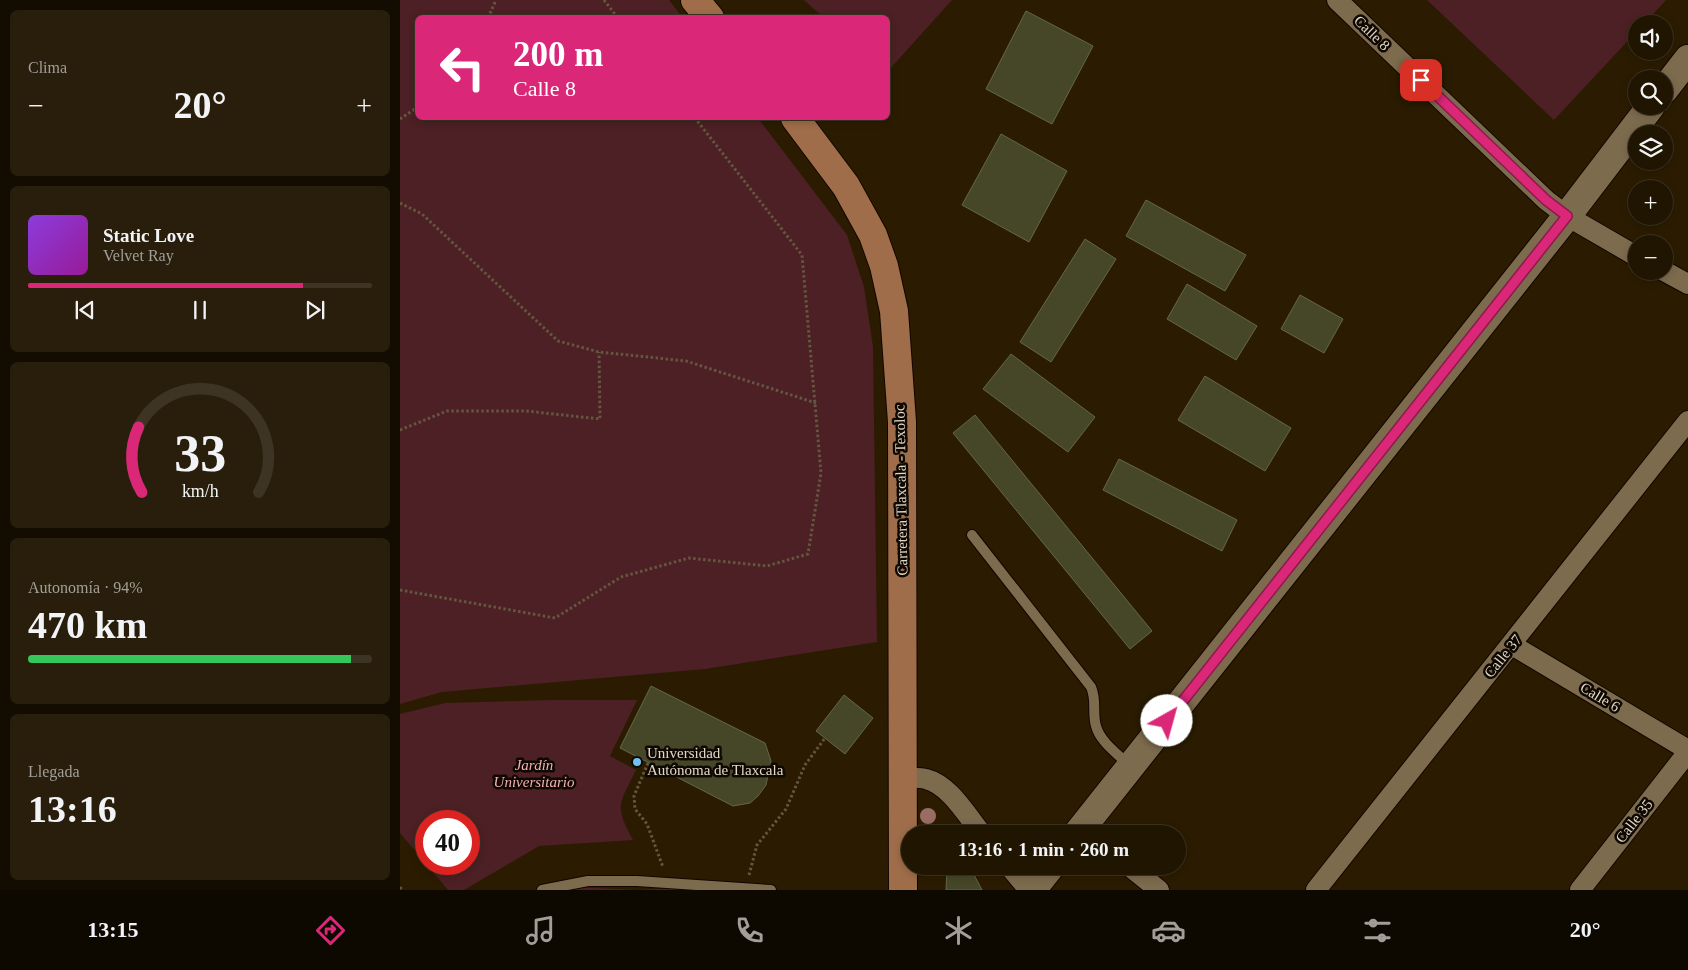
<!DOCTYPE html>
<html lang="es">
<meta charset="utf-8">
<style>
:root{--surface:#201501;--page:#281e0b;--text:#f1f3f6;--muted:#a29f99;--line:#3d3423;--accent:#db2777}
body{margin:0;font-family:Georgia,serif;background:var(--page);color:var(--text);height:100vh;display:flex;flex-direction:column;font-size:19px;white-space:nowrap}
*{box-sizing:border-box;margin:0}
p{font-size:16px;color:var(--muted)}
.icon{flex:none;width:28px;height:28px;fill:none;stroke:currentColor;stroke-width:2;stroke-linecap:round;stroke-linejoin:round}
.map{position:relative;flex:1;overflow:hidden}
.side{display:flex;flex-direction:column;gap:10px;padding:10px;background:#120c01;width:400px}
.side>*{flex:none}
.guide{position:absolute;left:15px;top:15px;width:475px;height:105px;border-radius:8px;box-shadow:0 2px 8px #0003,0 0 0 1px var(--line);background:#db2777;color:#fff;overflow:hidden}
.tools{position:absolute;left:1228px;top:15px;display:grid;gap:10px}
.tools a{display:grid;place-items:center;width:45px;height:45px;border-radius:50%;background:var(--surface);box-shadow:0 2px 8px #0003,0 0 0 1px var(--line);font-size:25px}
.speed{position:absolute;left:15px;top:810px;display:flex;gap:10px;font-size:25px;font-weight:700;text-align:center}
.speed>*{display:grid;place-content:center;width:65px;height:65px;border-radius:50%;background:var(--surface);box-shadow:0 2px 8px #0003,0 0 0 1px var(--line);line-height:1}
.speed .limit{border:8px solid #d22;background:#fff;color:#111}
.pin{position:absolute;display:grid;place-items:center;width:42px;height:42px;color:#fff;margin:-21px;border-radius:10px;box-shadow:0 2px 8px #0006}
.me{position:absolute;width:55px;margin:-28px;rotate:38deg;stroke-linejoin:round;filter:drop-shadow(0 0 4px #0008)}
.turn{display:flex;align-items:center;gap:18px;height:105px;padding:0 15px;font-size:22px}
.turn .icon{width:65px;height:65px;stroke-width:2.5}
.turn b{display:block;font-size:35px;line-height:42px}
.big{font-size:38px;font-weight:800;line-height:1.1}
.side .widget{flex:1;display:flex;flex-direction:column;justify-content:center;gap:8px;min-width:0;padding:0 18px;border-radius:8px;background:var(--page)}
.side .dial{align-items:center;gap:0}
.dial svg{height:130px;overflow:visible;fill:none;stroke:var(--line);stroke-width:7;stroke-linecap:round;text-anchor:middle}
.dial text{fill:var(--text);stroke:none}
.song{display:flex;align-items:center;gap:15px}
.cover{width:60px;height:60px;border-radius:8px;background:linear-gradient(135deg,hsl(270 70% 55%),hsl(300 70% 35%))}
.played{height:5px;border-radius:2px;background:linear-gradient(90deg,var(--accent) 80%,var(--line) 80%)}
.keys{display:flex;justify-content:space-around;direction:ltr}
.heat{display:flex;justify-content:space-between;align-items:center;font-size:28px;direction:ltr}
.charge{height:8px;border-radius:4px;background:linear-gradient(90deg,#34c759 94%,var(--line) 0)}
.trip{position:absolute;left:501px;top:825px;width:285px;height:50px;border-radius:25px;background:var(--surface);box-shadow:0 2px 8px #0003,0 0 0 1px var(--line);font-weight:800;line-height:50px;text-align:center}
.tabs{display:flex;height:80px;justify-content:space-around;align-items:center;background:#0d0800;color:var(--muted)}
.tabs .icon{width:35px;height:35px}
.tabs .selected{color:var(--accent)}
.tabs b{font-size:22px;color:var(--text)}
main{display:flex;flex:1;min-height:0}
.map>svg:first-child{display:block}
.green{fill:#4c2024;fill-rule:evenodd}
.building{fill:#464728;stroke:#656747}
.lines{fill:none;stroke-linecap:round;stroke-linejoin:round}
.lane-casing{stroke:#130600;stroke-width:12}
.street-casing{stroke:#130600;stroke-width:22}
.secondary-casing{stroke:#130600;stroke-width:30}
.primary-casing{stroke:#130600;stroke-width:30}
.path{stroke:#64563f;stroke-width:3;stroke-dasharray:2.5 2.5;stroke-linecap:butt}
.lane{stroke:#7d6b4e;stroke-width:10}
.street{stroke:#7d6b4e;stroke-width:20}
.secondary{stroke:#7d6b4e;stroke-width:28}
.primary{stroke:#9f6d4a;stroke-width:28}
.tree{fill:#9a6d63}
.route-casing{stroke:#8e194d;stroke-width:12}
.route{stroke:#db2777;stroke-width:9}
.poi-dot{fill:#6ec2f3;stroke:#0e0801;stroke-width:2}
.labels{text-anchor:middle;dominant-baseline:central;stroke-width:5;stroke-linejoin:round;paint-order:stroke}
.street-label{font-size:15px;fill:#e1d7c7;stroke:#0e0801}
.poi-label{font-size:15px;fill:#e1d7c7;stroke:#0e0801;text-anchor:start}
.park-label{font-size:15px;font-style:italic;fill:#f4b0b3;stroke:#0e0801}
</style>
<main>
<section class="side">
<div class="widget"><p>Clima</p>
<div class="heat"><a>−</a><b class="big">20°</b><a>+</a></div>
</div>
<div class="widget">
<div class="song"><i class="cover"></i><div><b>Static Love</b><p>Velvet Ray</p></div></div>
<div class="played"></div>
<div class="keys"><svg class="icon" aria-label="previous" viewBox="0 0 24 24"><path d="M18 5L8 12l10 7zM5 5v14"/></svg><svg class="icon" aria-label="pause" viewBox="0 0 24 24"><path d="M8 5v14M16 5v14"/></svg><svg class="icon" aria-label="next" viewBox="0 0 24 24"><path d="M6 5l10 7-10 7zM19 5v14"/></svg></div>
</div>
<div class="widget dial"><svg viewBox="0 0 100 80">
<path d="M14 69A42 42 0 1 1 86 69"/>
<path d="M14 69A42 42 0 0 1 12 29" stroke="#db2777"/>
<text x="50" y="56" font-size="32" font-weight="700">33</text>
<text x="50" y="72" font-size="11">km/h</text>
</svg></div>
<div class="widget"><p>Autonomía · 94%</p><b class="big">470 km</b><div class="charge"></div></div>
<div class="widget"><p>Llegada</p><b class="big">13:16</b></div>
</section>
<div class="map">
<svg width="1288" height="890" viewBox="0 0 1288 890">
<rect width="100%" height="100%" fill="#2b1c01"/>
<!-- green -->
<path class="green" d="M 0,0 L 269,0 L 282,17 L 18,18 L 18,118 L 358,118 L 447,235 L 464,287 L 473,347 L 477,642 L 305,669 L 42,692 L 0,704 Z
M 404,0 L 552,0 L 488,71 L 488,18 L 423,17 Z
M 1027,0 L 1266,0 L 1244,24 L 1236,24 L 1236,32 L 1154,120 Z
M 152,700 L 237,700 L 210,756 L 236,770 C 219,805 214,805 233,840 L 139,846 L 64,890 L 48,890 L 0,833 L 0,714 L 45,703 ZM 26,821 L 69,821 L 69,864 L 26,864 Z
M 173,887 L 239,890 L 277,888 L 276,890 L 164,890 Z"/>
<!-- building -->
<path class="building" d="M 626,11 L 693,46 L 652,124 L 586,89 Z
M 601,134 L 667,171 L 629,242 L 562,205 Z
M 746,200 L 846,255 L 825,291 L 726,236 Z
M 685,239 L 716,259 L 651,362 L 620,342 Z
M 787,284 L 857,326 L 836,360 L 767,319 Z
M 900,295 L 943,319 L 924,353 L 881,329 Z
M 611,354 L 695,417 L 668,452 L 583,389 Z
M 805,376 L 891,428 L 865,471 L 778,420 Z
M 575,415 L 752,631 L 730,649 L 553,433 Z
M 719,459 L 837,520 L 822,551 L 703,490 Z
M 251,686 L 365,743 L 371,761 L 366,785 L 358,796 L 350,803 L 333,806 L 220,748 Z
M 444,695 L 473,718 L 445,754 L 416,731 Z
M 547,869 L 571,869 L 582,890 L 546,890 Z"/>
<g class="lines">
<defs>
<path id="lane" d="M 572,535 L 691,687 C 697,700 692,713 696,726 C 700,742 719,755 730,766
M 142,890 L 188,881 L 237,881 L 371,890"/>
<path id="street" d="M 937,0 L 1146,200 L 1167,216 L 1236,256
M 1264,271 L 1288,284
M 1112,645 L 1288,750
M 503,778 C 510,778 519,777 526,779 C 550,785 567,816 582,834
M 609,866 L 629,890
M 729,866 L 759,890
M 916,890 L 1288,421
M 1180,890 L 1288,752"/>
<path id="secondary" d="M 1264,90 L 1288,59
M 677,834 L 1167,216 L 1251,106
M 632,890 L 651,866"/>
<path id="primary" d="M 295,0 L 310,18
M 395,118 L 446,186 L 473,235 L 484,266 L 494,311 L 502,422 L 503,890"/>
</defs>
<!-- lane casing -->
<use href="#lane" class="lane-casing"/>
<!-- street casing -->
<use href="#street" class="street-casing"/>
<!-- secondary casing -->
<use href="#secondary" class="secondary-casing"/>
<!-- primary casing -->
<use href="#primary" class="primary-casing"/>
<!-- path -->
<path class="path" d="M 204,0 L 218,18
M 88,18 L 96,0
M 0,119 L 18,107
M 0,203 L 22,214 L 158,341 L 199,352 L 286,361 L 416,403
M 0,430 L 47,411 L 126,411 L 200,419 L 199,352
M 0,590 L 155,618 L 221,577 L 289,558 L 367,566 L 408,554 L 421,473 L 402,255 L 295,118
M 248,763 L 234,796 L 235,809 L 247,824 L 263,867
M 349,875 L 357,845 L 386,809 L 405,765 L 425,738
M 0,887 L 2,890"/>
<!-- lane -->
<use href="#lane" class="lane"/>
<!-- street -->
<use href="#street" class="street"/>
<!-- secondary -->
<use href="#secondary" class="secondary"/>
<!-- primary -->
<use href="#primary" class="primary"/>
</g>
<!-- trees -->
<circle class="tree" cx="528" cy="816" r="8"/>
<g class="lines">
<defs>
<path id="route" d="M 767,721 L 1167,216 L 1146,200 L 1021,80"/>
</defs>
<!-- route casing -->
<use href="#route" class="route-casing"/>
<!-- route -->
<use href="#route" class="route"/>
</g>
<!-- markers -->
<circle class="poi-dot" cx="237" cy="762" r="5"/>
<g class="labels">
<!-- street labels -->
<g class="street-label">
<text transform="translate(972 33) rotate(44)">Calle 8</text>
<text transform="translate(501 490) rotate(-91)">Carretera Tlaxcala - Texoloc</text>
<text transform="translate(1103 656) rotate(-51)">Calle 37</text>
<text transform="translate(1200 697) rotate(31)">Calle 6</text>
<text transform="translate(1234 821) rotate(-52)">Calle 35</text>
</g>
<!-- poi labels -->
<g class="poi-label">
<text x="247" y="753">Universidad<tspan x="247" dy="17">Autónoma de Tlaxcala</tspan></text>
</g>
<!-- park labels -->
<g class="park-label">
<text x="134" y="765">Jardín<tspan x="134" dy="17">Universitario</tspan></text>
</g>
</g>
</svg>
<div class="tools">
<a><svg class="icon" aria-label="sound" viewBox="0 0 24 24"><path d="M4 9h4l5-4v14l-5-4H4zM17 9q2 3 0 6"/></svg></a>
<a><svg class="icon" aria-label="search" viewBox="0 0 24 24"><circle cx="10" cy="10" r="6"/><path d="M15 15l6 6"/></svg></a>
<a><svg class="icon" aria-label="layers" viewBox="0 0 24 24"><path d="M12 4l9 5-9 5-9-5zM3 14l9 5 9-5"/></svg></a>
<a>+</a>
<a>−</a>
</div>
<div class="speed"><div class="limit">40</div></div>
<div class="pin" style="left:1021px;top:80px;background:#d93025"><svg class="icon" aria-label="arrive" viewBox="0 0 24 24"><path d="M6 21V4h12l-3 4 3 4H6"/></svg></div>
<svg class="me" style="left:767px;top:721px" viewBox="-20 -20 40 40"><circle r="19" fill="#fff"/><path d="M0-13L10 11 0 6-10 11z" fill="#db2777"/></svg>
<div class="trip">13:16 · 1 min · 260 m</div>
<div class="guide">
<div class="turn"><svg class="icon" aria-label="left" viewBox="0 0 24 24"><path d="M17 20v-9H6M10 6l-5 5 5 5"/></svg><div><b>200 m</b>Calle 8</div></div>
</div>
</div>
</main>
<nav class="tabs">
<b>13:15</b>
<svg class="icon selected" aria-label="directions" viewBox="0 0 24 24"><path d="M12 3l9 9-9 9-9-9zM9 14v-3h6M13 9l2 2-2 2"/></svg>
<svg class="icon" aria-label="music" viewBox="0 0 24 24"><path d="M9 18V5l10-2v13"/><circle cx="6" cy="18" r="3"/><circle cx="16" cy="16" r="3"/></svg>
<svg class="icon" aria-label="phone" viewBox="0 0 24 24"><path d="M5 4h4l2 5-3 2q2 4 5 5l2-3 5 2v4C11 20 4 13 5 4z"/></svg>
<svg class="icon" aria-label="climate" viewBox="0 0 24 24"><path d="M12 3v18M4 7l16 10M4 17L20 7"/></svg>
<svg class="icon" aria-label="car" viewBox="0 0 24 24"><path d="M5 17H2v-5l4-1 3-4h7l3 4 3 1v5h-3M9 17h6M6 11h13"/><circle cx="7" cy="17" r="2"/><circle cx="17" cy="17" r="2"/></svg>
<svg class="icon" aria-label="filters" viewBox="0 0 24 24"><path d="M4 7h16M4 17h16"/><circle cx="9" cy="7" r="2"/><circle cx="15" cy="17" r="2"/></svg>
<b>20°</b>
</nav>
